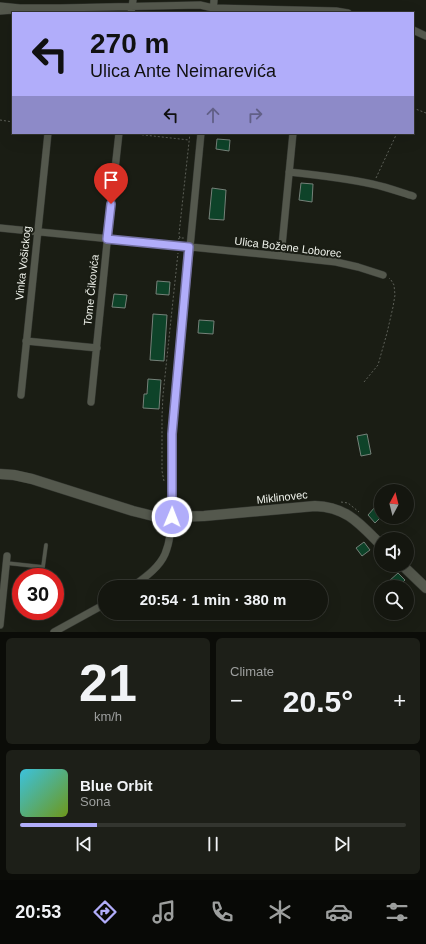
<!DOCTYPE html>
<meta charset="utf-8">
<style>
:root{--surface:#14160f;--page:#1d1f18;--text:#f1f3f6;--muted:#9d9f9e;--line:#33352f;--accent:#b1adfa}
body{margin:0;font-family:Arial,sans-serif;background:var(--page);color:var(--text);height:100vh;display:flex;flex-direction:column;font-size:15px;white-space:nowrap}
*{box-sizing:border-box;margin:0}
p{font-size:13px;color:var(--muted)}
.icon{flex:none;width:22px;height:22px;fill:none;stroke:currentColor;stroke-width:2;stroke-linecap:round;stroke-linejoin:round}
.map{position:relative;height:632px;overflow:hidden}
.panel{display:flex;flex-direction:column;gap:6px;padding:6px;background:#0b0c08;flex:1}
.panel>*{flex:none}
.banner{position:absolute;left:12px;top:12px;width:402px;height:122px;border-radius:0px;box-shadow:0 4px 16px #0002,0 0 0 1px var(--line);background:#b1adfa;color:#111;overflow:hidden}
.needle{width:26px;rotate:7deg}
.fabs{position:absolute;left:374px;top:484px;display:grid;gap:8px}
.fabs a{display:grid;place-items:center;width:40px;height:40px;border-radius:50%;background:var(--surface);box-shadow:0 4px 16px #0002,0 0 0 1px var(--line);font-size:20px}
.speed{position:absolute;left:12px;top:568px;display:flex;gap:8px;font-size:20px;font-weight:700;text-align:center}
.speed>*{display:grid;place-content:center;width:52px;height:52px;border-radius:50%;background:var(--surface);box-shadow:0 4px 16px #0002,0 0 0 1px var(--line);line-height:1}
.speed .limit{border:6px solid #d22;background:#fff;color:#111}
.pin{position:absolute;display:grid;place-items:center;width:34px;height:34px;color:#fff;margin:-41px -17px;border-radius:50% 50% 50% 0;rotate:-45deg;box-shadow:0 0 4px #0007}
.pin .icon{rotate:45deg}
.me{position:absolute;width:44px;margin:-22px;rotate:1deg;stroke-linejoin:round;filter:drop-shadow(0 0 3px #0008)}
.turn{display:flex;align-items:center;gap:14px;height:84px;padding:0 12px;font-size:18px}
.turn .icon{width:52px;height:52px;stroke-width:2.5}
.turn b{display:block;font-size:28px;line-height:34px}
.lanes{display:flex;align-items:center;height:38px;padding:0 12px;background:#0003;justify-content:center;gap:20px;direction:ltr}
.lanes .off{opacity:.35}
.big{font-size:30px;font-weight:800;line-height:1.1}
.panel .widget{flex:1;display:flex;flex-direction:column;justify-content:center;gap:6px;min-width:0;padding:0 14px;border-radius:6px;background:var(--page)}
.panel .dial{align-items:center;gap:0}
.dial b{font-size:52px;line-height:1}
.song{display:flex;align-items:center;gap:12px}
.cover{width:48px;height:48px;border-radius:6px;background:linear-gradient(135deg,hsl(190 70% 55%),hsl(80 70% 35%))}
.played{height:4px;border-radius:2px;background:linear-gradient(90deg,var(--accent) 20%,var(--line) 20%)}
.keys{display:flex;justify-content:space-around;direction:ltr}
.heat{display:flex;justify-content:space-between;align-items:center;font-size:22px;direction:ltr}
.panel .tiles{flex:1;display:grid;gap:6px;grid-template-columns:1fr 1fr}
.widget:last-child{grid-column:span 2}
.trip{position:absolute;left:98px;top:580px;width:230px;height:40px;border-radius:20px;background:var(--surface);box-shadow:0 4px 16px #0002,0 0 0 1px var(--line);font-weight:800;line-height:40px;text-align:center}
.dock{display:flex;height:64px;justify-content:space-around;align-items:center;background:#080906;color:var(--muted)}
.dock .icon{width:28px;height:28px}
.dock .current{color:var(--accent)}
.dock b{font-size:18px;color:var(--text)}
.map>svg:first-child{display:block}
.building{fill:#0e4329;stroke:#758179}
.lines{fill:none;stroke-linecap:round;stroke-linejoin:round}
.service-casing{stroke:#343731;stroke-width:4.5}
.minor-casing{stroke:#343731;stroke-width:8}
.secondary-casing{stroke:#343731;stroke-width:11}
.path{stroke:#5d6058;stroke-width:1;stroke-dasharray:2 2;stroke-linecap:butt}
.service{stroke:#54584d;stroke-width:3.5}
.minor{stroke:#54584d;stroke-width:7}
.secondary{stroke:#54584d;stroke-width:10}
.route-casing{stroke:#7370a2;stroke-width:10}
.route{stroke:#b1adfa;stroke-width:7}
.labels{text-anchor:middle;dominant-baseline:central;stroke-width:4;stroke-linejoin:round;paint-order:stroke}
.street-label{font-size:11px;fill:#f0f3ec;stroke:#1a1d14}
</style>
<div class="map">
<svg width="426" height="632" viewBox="0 0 426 632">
<rect width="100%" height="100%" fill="#1a1d14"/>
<!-- building -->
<path class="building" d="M 217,139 L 230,140 L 229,151 L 216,149 Z
M 301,183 L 313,184 L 312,202 L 299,200 Z
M 212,188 L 226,190 L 224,220 L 209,219 Z
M 157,281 L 170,282 L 169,295 L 156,294 Z
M 114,294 L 127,295 L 125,308 L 112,307 Z
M 153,314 L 167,315 L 164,361 L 150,360 Z
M 199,320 L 214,321 L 213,334 L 198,333 Z
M 148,379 L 161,380 L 159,409 L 143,408 L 144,394 L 147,394 Z
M 367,434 L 371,454 L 361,456 L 357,436 Z
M 375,507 L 381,513 L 381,517 L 375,523 L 368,515 Z
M 364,542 L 370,550 L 362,556 L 356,548 Z
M 398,573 L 405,580 L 398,587 L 395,587 L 389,581 Z"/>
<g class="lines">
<defs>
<path id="service" d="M 6,563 L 43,567 L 46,545"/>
<path id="minor" d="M 0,6 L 20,8 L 60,8 L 200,5 L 213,8 L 336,11 L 348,13
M 0,11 L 14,10
M 131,13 L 133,0
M 213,13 L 214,0
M 413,30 L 426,36
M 289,172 C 317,175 345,178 372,184 C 386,187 400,192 413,196
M 0,228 L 281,256 L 336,262 L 358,267 L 383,275
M 281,256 L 293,133
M 26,341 L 97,348
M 21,395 L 48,133
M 91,402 L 108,233 L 119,133
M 132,587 C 144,578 159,568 165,554 C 171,540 171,524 172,509 C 172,484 171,459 172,434 L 201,133
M 0,625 L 7,556
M 54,632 L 105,604"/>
<path id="secondary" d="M 0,474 L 14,475 L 32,479 L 133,511 L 153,516 L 171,517 L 204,516 L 315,506 C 347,507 360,524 381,545
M 402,565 L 426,588"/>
</defs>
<!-- service casing -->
<use href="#service" class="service-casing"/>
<!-- minor casing -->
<use href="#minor" class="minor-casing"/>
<!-- secondary casing -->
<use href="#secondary" class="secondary-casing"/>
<!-- path -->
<path class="path" d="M 413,108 L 426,113
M 0,120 L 13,122
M 126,133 L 189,140
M 376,178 L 397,133
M 180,238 L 179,234 L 190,133
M 178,239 L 180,238 L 184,238
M 364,382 L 378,365 L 387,333 L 393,307 L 395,295 L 394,285 L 391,280 L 389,278
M 164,481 L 162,471 L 162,416 L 163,395 L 178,253
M 341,502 L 348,503 L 359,512"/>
<!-- service -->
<use href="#service" class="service"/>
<!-- minor -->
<use href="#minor" class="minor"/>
<!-- secondary -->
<use href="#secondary" class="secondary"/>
</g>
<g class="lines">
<defs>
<path id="route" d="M 111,204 L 107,239 L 189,247 L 172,434 L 172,517"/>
</defs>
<!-- route casing -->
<use href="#route" class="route-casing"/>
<!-- route -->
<use href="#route" class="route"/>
</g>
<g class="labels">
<!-- street labels -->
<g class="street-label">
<text transform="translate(288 247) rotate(7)">Ulica Božene Loborec</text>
<text transform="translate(23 263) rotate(-84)">Vinka Vošickog</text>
<text transform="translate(91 290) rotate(-84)">Tome Čikovića</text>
<text transform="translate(282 497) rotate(-6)">Miklinovec</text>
</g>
</g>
</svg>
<div class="fabs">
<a><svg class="needle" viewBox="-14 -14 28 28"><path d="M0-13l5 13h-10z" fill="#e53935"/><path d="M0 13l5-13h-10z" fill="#9d9f9e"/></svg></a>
<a><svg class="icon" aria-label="sound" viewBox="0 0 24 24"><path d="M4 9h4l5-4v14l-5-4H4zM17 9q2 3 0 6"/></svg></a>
<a><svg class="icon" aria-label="search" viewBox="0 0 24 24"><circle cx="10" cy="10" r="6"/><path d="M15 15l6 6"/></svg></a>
</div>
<div class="speed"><div class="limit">30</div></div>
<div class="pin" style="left:111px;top:204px;background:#d93025"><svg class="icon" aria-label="arrive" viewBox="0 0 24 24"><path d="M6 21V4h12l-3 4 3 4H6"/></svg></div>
<svg class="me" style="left:172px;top:517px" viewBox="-20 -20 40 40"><circle r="17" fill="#b1adfa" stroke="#fff" stroke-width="3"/><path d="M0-11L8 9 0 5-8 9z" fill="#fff"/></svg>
<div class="trip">20:54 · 1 min · 380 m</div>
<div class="banner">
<div class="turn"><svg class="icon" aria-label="left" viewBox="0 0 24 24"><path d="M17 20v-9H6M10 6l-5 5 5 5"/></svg><div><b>270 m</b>Ulica Ante Neimarevića</div></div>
<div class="lanes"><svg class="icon" aria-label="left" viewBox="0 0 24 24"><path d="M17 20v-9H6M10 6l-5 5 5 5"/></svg><svg class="icon off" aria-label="ahead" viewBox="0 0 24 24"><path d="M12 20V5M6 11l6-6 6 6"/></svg><svg class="icon off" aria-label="right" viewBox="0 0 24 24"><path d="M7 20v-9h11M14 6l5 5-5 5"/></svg></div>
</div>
</div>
<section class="panel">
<div class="tiles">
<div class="widget dial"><b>21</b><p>km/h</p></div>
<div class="widget"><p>Climate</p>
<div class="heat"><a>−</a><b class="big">20.5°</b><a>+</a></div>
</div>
<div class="widget">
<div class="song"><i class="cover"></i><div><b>Blue Orbit</b><p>Sona</p></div></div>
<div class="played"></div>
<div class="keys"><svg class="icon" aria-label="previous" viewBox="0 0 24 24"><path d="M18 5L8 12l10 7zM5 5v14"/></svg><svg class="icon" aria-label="pause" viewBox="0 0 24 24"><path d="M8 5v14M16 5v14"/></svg><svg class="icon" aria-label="next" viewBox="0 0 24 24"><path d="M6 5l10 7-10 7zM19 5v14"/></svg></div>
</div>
</div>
</section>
<nav class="dock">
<b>20:53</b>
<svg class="icon current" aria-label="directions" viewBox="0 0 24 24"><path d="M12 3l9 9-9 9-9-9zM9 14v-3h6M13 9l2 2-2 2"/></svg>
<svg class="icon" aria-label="music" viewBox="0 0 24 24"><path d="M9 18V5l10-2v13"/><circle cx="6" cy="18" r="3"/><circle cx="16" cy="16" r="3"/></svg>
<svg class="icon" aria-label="phone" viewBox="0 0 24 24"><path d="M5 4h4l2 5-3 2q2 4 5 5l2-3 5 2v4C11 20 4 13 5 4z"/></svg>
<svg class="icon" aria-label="climate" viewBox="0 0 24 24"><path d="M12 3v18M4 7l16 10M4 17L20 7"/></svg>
<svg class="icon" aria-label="car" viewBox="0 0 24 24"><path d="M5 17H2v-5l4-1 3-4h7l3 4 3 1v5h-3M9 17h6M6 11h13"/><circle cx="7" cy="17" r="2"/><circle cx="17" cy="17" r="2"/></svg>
<svg class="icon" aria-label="filters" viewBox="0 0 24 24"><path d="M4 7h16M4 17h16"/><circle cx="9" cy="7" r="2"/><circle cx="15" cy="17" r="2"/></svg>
</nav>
